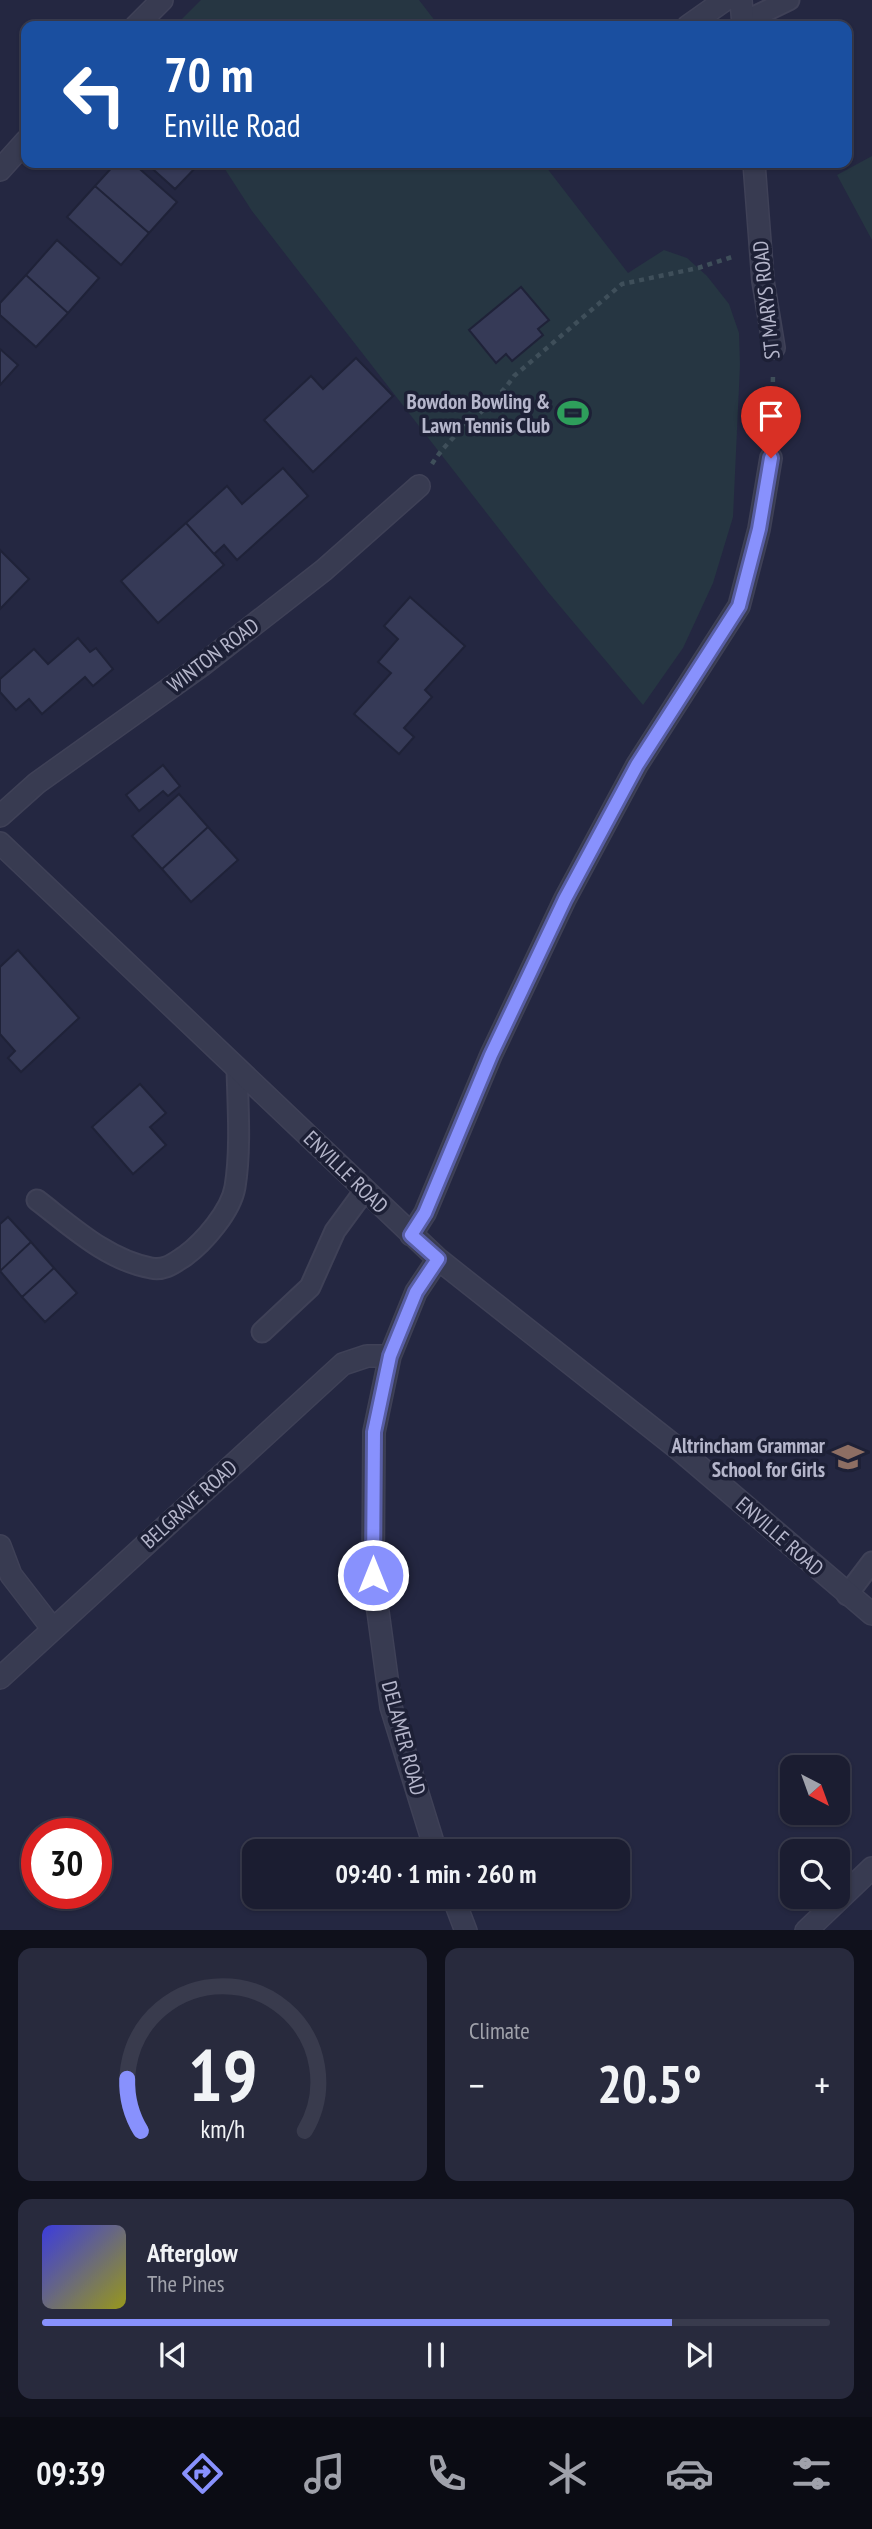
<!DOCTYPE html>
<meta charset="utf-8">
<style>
:root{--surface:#1b1d31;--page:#282a3d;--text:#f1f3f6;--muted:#a0a2ab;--line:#393b4d;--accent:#8891fd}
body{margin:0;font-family:"PT Sans Narrow",sans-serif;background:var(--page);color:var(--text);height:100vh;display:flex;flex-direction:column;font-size:26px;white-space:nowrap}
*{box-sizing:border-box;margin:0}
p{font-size:23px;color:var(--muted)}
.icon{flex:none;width:38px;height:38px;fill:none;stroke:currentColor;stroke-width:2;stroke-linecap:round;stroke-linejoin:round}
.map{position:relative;height:1930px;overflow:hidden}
.drawer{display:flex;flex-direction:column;gap:18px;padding:18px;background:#0f101b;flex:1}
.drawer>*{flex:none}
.banner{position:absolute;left:21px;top:21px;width:831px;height:147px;border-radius:14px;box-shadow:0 2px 5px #0004,0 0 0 2px var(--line);background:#1a4fa0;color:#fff;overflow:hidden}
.needle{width:46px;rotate:139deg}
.tools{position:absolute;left:780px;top:1755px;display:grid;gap:14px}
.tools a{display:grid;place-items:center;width:70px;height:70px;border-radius:14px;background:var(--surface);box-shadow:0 2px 5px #0004,0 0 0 2px var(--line);font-size:35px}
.speed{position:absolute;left:21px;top:1818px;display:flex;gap:14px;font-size:35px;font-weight:700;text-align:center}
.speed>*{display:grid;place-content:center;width:91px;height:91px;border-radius:50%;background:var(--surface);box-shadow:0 2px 5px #0004,0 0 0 2px var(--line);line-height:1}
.speed .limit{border:10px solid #d22;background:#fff;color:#111}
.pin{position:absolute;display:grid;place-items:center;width:60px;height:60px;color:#fff;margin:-72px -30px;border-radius:50% 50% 50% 0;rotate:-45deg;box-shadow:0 0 7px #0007}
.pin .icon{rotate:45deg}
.me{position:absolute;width:77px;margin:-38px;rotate:0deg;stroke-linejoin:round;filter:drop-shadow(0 0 5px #0008)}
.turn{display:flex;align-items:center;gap:24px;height:147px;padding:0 28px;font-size:32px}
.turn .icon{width:91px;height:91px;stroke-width:2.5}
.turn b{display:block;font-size:49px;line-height:60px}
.big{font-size:52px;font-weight:800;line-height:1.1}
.drawer .widget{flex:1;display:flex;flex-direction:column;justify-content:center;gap:10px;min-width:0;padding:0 24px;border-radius:14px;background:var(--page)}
.drawer .dial{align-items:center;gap:0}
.dial svg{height:182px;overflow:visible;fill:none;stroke:var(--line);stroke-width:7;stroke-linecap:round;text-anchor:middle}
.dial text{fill:var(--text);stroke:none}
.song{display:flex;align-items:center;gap:21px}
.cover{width:84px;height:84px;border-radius:10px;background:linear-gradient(135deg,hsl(240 70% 55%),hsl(60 70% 35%))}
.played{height:7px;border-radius:4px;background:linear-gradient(90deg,var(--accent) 80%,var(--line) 80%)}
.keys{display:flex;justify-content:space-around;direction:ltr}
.heat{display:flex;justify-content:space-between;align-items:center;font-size:38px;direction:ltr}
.drawer .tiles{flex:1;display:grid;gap:18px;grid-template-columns:1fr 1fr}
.widget:last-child{grid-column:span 2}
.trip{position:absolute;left:242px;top:1839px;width:388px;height:70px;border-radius:14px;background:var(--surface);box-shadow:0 2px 5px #0004,0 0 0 2px var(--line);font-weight:800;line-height:70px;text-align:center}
.dock{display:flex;height:112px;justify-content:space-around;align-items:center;background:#0b0c14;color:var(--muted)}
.dock .icon{width:49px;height:49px}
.dock .selected{color:var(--accent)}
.dock b{font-size:32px;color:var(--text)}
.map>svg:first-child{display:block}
.green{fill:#263642}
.building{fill:#363a57;stroke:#1f2238;stroke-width:2}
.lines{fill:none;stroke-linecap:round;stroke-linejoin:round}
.service-casing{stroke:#3f4157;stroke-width:23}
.minor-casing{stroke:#3f4157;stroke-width:24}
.tertiary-casing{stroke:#3f4157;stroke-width:24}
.path{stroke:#3f4f5a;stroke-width:4.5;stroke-dasharray:5 5;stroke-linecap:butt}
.service{stroke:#383b51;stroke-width:19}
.minor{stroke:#383b51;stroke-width:21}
.tertiary{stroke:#383b51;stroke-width:21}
.route-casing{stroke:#585ea4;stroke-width:18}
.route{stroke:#8891fd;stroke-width:12}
.labels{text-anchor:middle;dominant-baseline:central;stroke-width:7;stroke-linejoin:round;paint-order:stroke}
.street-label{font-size:21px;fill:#b5b6cb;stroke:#1d2036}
.poi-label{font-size:21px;font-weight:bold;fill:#b5b6cb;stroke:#1d2036;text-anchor:end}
</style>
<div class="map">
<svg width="872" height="1931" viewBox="0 0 872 1931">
<rect width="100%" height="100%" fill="#242741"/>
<!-- green -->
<path class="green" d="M 201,0 L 419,0 L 439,26 L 175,26 Z
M 872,156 L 872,240 L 837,175 Z
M 221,163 L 543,163 L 628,273 L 664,250 L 687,258 L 707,276 L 729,304 L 739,333 L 740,365 L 733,517 L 713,583 L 683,648 L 643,705 L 548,592 L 293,264 L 252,211 Z"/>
<!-- building -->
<path class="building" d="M 116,163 L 133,163 L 177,202 L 149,233 L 95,186 Z
M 146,163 L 200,163 L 175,189 Z
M 95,186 L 149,233 L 121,265 L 67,217 Z
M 57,240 L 99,278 L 68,313 L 26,275 Z
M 26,275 L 68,313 L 36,347 L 0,315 L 0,303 Z
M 521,287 L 549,320 L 538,329 L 543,335 L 512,361 L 506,354 L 496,363 L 469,330 Z
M 0,349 L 18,365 L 0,385 Z
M 356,358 L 393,396 L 313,472 L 264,420 L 311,376 L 323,389 Z
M 283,468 L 308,496 L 237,560 L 224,545 L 214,554 L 186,523 L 227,486 L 242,504 Z
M 186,523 L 224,565 L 158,623 L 121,581 Z
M 0,550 L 29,579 L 0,609 Z
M 410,597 L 465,646 L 425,690 L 432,697 L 404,728 L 414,737 L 399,754 L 354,714 L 391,673 L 378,662 L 398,639 L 384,626 Z
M 78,638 L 90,652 L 96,648 L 113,669 L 93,686 L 85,677 L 42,714 L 29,699 L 16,710 L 0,692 L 0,679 L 34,649 L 48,664 Z
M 163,765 L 180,786 L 168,796 L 163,791 L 139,811 L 126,795 Z
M 179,794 L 208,827 L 162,869 L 132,836 Z
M 208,827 L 238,860 L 191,902 L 162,869 Z
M 18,950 L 79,1018 L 21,1072 L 8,1058 L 15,1051 L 0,1034 L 0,967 Z
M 140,1084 L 166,1113 L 150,1127 L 166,1145 L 133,1174 L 92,1127 Z
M 8,1217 L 31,1242 L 0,1271 L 0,1224 Z
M 31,1242 L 54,1268 L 22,1297 L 0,1271 Z
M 54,1268 L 77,1293 L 45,1322 L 22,1297 Z"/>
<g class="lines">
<defs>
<path id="service" d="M 743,22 L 789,0
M 37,1200 C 71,1226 107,1260 151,1268 C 165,1271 174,1263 185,1256 C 204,1242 231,1211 235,1187 C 241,1151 238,1106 237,1069
M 262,1332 L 310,1287 L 335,1231 L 365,1190
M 847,1595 L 872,1562"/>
<path id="minor" d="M 741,0 L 743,26
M 688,26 L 725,0
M 754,163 L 763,281 L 774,348
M 0,816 L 37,783 L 201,666 L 324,570 L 419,486
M 0,843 L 438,1259 L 681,1451 L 872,1614
M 411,1235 L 425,1213 L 491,1055 L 565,899 L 637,765 L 739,606 L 759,529 L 771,458
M 0,1546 L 11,1575 L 52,1628
M 0,1678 L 343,1364 L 367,1356 L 390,1356
M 436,1852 L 391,1707 L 373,1575 L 374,1432 L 390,1356 L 416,1292 L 438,1259
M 453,1897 L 466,1931"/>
<path id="tertiary" d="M 136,26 L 162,0
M 0,170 L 26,141
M 806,1931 L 872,1868"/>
</defs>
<!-- service casing -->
<use href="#service" class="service-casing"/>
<!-- minor casing -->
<use href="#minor" class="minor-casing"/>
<!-- tertiary casing -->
<use href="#tertiary" class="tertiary-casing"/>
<!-- path -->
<path class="path" d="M 772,432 L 773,374
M 432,464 C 453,430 491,410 514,376 L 622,284 L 698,268 L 735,256"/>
<!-- service -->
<use href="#service" class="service"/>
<!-- minor -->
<use href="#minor" class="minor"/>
<!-- tertiary -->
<use href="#tertiary" class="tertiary"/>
</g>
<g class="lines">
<defs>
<path id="route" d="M 373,1575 L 374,1432 L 390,1356 L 416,1292 L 438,1259 L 411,1235 L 425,1213 L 491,1055 L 565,899 L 637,765 L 739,606 L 759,529 L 771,458"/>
</defs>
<!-- route casing -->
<use href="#route" class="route-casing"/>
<!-- route -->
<use href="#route" class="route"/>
</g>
<!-- icons -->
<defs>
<symbol id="stadium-bare" viewBox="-9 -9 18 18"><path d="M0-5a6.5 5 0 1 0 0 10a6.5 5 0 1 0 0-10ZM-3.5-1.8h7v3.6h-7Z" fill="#2e9e5b" stroke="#1d2036" stroke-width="2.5" paint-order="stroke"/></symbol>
<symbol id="school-bare" viewBox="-9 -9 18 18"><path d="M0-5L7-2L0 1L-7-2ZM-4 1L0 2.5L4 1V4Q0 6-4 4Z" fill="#8d6e63" stroke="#1d2036" stroke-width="2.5" paint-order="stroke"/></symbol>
</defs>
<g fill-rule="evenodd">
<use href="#stadium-bare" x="551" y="391" width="44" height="44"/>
<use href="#school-bare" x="826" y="1435" width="44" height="44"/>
</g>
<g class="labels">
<!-- street labels -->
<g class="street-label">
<text transform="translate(766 300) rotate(-96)">ST MARYS ROAD</text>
<text transform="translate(213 655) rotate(-37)">WINTON ROAD</text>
<text transform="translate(346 1172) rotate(44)">ENVILLE ROAD</text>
<text transform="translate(189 1504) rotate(-42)">BELGRAVE ROAD</text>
<text transform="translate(780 1536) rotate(41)">ENVILLE ROAD</text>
<text transform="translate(404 1738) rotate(75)">DELAMER ROAD</text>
</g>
<!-- poi labels -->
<g class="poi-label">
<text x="550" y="401">Bowdon Bowling &amp;<tspan x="550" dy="24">Lawn Tennis Club</tspan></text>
<text x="825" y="1445">Altrincham Grammar<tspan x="825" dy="24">School for Girls</tspan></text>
</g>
</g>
</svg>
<div class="tools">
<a><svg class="needle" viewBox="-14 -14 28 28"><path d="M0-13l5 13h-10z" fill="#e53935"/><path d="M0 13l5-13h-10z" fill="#a0a2ab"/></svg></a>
<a><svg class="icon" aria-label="search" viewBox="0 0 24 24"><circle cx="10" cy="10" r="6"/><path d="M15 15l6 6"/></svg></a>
</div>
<div class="speed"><div class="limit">30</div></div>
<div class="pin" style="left:771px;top:458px;background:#d93025"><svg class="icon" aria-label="arrive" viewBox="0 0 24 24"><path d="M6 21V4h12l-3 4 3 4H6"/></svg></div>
<svg class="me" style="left:373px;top:1575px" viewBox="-20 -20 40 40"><circle r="17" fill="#8891fd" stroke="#fff" stroke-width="3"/><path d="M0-11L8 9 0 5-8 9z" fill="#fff"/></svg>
<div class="trip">09:40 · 1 min · 260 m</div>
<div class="banner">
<div class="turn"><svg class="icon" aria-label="left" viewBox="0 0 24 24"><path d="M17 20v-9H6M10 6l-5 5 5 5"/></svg><div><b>70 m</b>Enville Road</div></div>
</div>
</div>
<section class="drawer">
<div class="tiles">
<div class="widget dial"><svg viewBox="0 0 100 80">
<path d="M14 69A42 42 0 1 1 86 69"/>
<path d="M14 69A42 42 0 0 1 8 46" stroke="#8891fd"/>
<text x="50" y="56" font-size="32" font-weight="700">19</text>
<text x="50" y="72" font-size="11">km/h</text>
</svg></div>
<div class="widget"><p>Climate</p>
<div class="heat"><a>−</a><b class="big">20.5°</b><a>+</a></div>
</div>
<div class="widget">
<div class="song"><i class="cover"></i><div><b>Afterglow</b><p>The Pines</p></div></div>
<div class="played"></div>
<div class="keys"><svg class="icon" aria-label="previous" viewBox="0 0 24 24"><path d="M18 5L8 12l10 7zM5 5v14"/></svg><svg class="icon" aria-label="pause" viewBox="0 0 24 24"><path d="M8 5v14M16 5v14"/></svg><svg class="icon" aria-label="next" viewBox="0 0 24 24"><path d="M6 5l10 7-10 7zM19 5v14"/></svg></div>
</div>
</div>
</section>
<nav class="dock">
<b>09:39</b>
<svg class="icon selected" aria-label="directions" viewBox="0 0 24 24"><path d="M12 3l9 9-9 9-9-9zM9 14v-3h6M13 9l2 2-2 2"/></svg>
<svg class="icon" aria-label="music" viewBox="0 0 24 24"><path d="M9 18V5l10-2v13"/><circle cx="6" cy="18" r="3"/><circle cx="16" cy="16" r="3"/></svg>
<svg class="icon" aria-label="phone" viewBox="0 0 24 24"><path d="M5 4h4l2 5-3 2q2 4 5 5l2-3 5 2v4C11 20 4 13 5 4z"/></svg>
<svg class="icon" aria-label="climate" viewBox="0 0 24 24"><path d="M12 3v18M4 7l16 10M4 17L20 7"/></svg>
<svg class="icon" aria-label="car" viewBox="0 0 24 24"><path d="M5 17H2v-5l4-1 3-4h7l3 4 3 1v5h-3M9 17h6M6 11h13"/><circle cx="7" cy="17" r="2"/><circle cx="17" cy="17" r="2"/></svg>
<svg class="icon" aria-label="filters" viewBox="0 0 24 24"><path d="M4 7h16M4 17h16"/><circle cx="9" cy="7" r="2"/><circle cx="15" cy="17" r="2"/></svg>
</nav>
